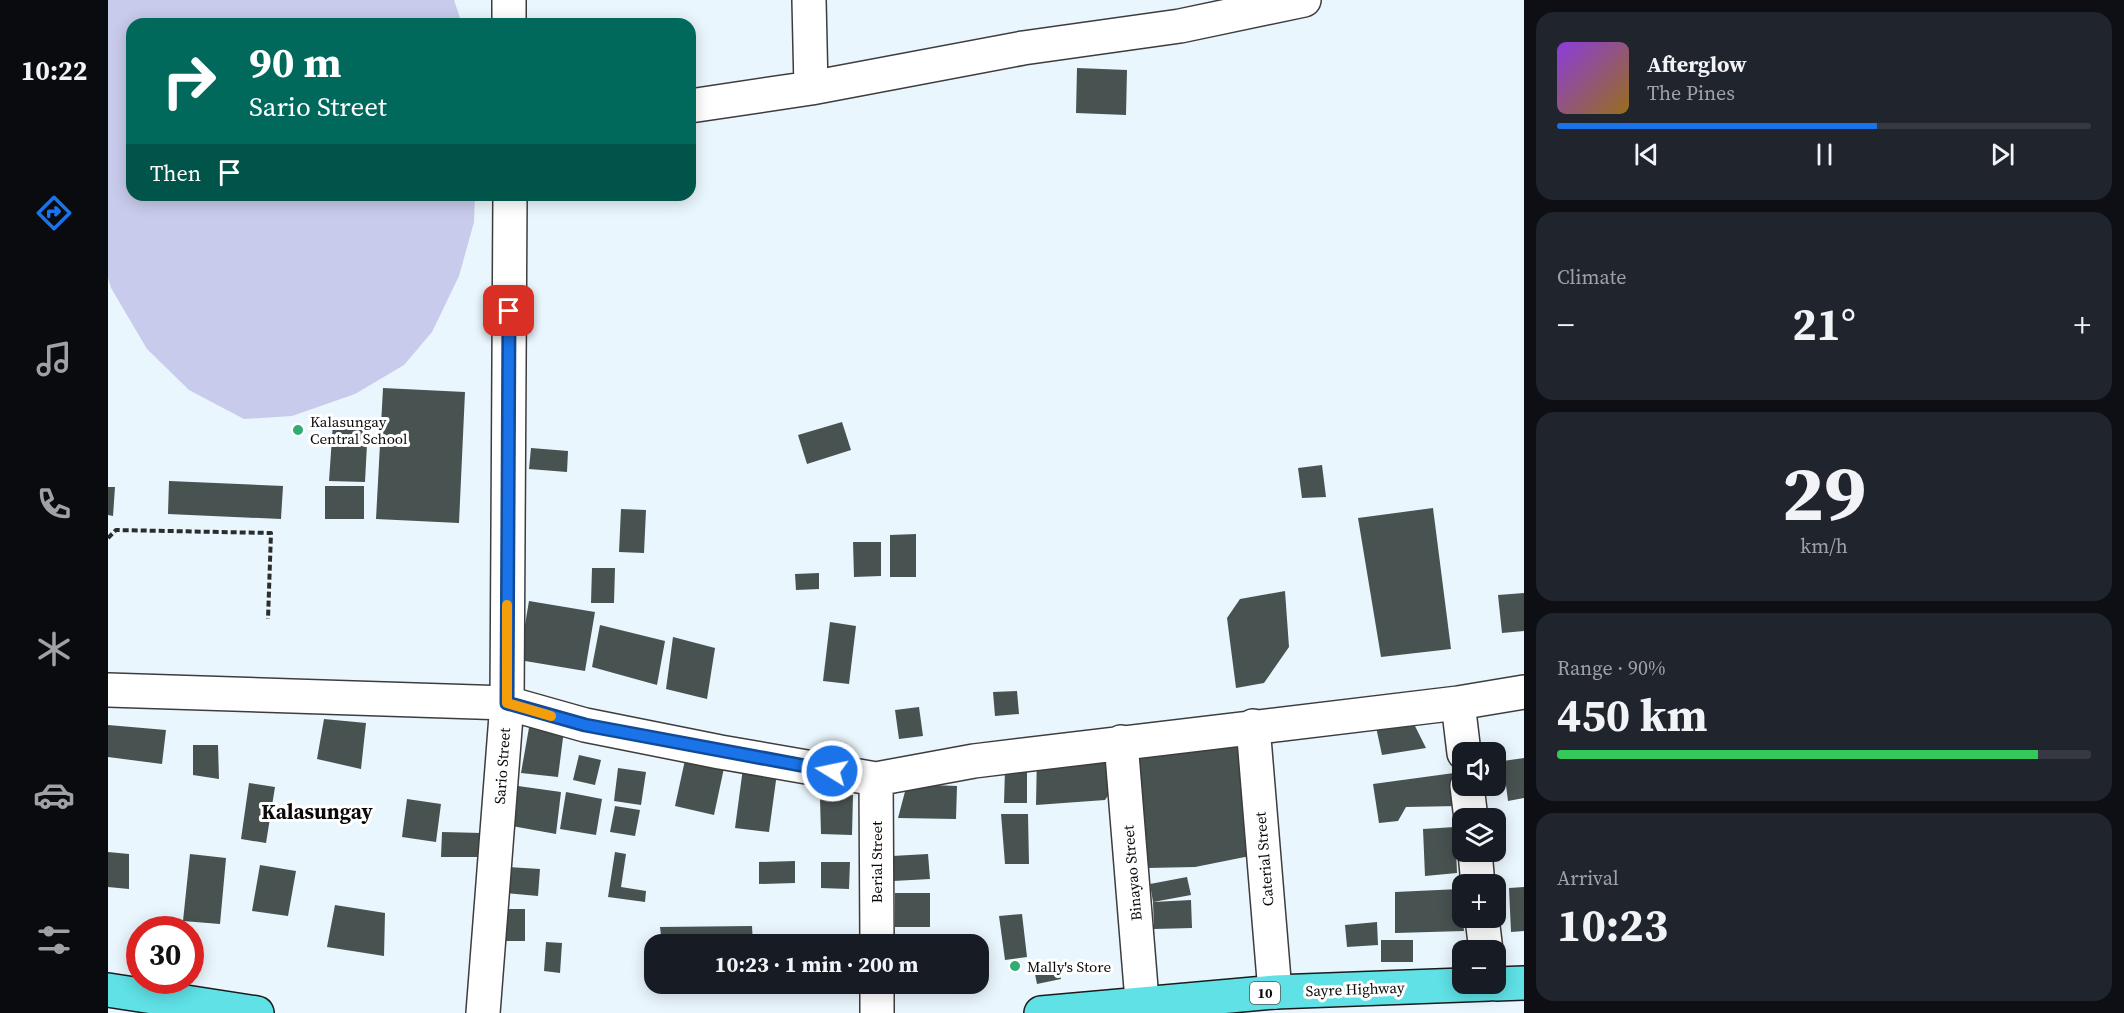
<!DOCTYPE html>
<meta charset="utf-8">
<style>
:root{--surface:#171b24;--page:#20242c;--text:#f1f3f6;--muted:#9ea1a6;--line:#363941;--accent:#1a73e8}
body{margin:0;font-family:"Source Serif 4",serif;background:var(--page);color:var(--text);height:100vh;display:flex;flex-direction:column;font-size:22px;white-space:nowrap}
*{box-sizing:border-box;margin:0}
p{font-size:20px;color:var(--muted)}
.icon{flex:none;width:33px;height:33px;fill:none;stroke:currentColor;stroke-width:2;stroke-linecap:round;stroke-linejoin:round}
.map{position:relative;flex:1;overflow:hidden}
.sheet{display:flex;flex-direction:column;gap:12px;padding:12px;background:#0d0f14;width:600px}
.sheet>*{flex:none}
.banner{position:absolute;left:18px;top:18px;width:570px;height:183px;border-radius:18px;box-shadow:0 3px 15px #0003;background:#00695c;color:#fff;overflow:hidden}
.controls{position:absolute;left:1344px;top:742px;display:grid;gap:12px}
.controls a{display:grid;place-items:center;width:54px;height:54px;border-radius:12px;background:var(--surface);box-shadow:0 3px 15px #0003;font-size:30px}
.speed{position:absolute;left:18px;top:916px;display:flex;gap:12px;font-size:30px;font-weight:700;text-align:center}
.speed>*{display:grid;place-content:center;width:78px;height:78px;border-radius:50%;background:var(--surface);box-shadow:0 3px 15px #0003;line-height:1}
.speed .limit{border:9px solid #d22;background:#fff;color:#111}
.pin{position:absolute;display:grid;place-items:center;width:51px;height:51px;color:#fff;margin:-26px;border-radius:12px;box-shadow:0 3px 9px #0006}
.me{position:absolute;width:66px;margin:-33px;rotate:280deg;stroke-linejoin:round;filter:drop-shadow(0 0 4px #0008)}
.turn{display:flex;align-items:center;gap:21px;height:126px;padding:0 24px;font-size:27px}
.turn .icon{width:78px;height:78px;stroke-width:2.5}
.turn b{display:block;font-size:42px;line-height:51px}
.then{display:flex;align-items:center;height:57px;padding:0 24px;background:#0003;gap:12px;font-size:22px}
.big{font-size:45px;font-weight:700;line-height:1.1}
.sheet .card{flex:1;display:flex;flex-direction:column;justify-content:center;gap:9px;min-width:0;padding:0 21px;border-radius:18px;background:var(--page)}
.sheet .dial{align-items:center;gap:0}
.dial b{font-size:78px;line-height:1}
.song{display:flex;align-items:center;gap:18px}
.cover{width:72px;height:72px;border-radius:9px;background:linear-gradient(135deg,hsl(270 70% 55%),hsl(40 70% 35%))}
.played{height:6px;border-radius:3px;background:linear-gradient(90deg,var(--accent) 60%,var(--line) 60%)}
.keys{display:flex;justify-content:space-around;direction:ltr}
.heat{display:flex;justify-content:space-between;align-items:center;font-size:33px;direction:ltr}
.charge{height:9px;border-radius:4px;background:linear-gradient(90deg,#34c759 90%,var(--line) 0)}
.trip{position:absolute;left:536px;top:934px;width:345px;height:60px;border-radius:18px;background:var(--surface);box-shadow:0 3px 15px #0003;font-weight:700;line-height:60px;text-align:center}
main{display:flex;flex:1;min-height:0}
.tab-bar{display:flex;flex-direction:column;width:108px;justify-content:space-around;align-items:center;background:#090b0e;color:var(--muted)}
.tab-bar .icon{width:42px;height:42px}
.tab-bar .current{color:var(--accent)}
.tab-bar b{font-size:27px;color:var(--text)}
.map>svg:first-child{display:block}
.pitch{fill:#c8cbeb}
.building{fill:#485251}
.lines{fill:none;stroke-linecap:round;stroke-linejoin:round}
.minor-casing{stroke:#3d3d3d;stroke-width:36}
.highway-casing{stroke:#1b1b1b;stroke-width:36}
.path{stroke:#2c2c2c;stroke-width:4;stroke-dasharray:6 3;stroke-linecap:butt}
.minor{stroke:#fff;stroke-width:33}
.highway{stroke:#5fe1e6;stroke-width:33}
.route-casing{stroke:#114b97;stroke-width:15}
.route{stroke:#1a73e8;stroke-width:10}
.slow{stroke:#f59e0b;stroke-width:10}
.poi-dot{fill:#31ac72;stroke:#fff;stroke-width:2}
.labels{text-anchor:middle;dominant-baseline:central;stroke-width:6;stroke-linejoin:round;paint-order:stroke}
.shield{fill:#fff;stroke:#545454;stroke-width:1.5}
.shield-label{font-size:14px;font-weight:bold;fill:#0a0a0a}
.poi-label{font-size:15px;fill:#0a0a0a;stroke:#fff;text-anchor:start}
.street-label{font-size:15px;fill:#0a0a0a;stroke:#fff}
.district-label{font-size:21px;font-weight:bold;fill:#0a0a0a;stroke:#fff}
</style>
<main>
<nav class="tab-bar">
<b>10:22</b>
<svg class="icon current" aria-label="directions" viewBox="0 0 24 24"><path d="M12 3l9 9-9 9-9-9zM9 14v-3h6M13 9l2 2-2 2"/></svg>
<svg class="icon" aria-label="music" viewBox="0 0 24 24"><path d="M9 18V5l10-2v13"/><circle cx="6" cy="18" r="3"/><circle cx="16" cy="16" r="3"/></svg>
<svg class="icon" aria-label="phone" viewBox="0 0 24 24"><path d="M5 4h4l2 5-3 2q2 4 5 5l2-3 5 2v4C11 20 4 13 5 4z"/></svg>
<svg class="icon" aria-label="climate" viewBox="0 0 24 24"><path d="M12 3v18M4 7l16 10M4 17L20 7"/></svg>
<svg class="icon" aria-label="car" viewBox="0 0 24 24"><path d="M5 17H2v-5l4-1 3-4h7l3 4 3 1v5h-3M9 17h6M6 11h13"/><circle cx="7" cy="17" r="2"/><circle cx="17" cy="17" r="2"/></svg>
<svg class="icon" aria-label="filters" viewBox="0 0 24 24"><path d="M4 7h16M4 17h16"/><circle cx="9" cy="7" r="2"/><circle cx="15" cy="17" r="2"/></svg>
</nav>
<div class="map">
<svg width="1416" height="1013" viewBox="0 0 1416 1013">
<rect width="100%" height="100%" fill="#eaf6fd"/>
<!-- pitch -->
<path class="pitch" d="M 0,0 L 346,0 L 354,24 L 24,24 L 24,195 L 367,195 L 366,222 L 351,276 L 324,332 L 296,365 L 247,394 L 184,416 L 136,419 L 81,390 L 39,349 L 3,288 L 0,278 Z"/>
<!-- building -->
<path class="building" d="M 969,68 L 1019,70 L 1018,115 L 968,113 Z
M 275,388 L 357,392 L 351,523 L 268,519 Z
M 734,422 L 743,450 L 699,464 L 690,435 Z
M 225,423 L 260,425 L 257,482 L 221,481 Z
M 423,448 L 460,451 L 459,472 L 421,469 Z
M 1214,465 L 1218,497 L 1194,498 L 1190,468 Z
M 61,481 L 175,486 L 173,519 L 60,514 Z
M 217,486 L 256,486 L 256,519 L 217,519 Z
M 0,487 L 7,487 L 5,516 L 0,515 Z
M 1325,508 L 1343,649 L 1273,657 L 1250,518 Z
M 513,509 L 538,510 L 536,553 L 511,552 Z
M 808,534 L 808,577 L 782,577 L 782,535 Z
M 745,542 L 773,542 L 773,576 L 746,577 Z
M 484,568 L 507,568 L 506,603 L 483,603 Z
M 711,573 L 711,589 L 688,590 L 687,574 Z
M 1177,591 L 1181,647 L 1156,683 L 1128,688 L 1119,618 L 1132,599 Z
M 1416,593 L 1416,631 L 1394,633 L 1390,595 Z
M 421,601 L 487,612 L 477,671 L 411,660 Z
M 722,622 L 748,626 L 741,684 L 715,681 Z
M 492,625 L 557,641 L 549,685 L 484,667 Z
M 565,637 L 607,648 L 599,699 L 558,689 Z
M 909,691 L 911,714 L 887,716 L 885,692 Z
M 811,707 L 815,736 L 791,739 L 787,710 Z
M 216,719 L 258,723 L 253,769 L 209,759 Z
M 422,722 L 456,730 L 450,777 L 413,773 Z
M 1306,724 L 1318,748 L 1274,755 L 1268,727 Z
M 0,725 L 58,730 L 54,764 L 0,757 Z
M 1133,732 L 1147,855 L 1087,867 L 1039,868 L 1030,740 Z
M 85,745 L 110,745 L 111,779 L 85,775 Z
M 1004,748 L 1010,781 L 997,800 L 928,805 L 929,753 Z
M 471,755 L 493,760 L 487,785 L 465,780 Z
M 1416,758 L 1416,798 L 1400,801 L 1395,761 Z
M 577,760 L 616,768 L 606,815 L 567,806 Z
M 510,768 L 538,772 L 533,805 L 506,801 Z
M 635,768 L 669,773 L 661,832 L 627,828 Z
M 897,769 L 919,769 L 919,803 L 896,803 Z
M 1346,773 L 1350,806 L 1298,807 L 1290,821 L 1271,823 L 1265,784 Z
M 141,783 L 167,787 L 158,843 L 133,839 Z
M 799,784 L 849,786 L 848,819 L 790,818 Z
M 410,786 L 453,792 L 448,834 L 404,826 Z
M 458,792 L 494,799 L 488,835 L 452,829 Z
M 745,795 L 744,835 L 713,834 L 712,799 Z
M 299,799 L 333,804 L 328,842 L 294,837 Z
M 507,806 L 532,810 L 527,836 L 502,832 Z
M 893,814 L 920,814 L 921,864 L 897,864 Z
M 1347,827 L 1349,873 L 1317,876 L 1315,829 Z
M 334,832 L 374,833 L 373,857 L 333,857 Z
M 0,852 L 21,854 L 21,889 L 0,887 Z
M 507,852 L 518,854 L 513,887 L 538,891 L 537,902 L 500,897 Z
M 82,854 L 118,858 L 112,924 L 75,921 Z
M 820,854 L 822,879 L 785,881 L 784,856 Z
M 687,861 L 687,883 L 651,884 L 651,862 Z
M 713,862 L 742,862 L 741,889 L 713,888 Z
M 152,865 L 188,871 L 180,916 L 144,911 Z
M 400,867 L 432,869 L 430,896 L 398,893 Z
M 1079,877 L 1083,895 L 1045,902 L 1042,884 Z
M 1416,887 L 1416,931 L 1403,932 L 1401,888 Z
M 1352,889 L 1356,931 L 1287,933 L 1287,892 Z
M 787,893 L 822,893 L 822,927 L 787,927 Z
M 1083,900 L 1084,928 L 1046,929 L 1045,902 Z
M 227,905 L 277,913 L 276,956 L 219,947 Z
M 389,909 L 417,909 L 417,941 L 389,941 Z
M 914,914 L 919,957 L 897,960 L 891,916 Z
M 1269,922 L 1270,945 L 1239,947 L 1237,925 Z
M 644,926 L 645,945 L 554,945 L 552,927 Z
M 752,935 L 752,945 L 658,945 L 658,938 Z
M 1273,940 L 1305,940 L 1305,962 L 1273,962 Z
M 438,942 L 454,943 L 452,973 L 436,971 Z
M 949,964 L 953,979 L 929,984 L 926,969 Z"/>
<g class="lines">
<defs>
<path id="minor" d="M 401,0 L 401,24
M 701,0 L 703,88
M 582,106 L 703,88 L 915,48 L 1072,26 L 1196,0
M 0,690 L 399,703 L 477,725 L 612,752 L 768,779 L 866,761 L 1350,703 L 1416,692
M 1350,703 L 1356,753
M 1145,726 L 1167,992
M 1013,742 L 1035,1013
M 768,779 L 769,945
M 1359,786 L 1363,819
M 1367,852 L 1370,885
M 1374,918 L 1378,951
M 769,984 L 769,1013
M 375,1013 L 399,703 L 402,195"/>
<path id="highway" d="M 1388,984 L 1416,983
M 0,990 L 149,1013
M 933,1013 L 1167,992 L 1381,984"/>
</defs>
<!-- minor casing -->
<use href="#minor" class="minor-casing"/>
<!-- highway casing -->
<use href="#highway" class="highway-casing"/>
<!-- path -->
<path class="path" d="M 0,538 L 8,530 L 163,533 L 160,619"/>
<!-- minor -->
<use href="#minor" class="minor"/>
<!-- highway -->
<use href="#highway" class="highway"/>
</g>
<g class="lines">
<defs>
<path id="route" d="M 401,311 L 399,703 L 477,725 L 724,771"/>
</defs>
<!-- route casing -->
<use href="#route" class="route-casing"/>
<!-- route -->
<use href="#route" class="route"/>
<!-- slow -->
<path class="slow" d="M 399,605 L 399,703 L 443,716"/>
</g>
<!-- markers -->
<g class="poi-dot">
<circle cx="190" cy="430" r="6"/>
<circle cx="907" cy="966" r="6"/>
</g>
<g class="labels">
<!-- shield labels -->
<rect class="shield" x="1142" y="982" width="30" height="22" rx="4.5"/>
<g class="shield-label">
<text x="1157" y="993">10</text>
</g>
<!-- poi labels -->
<g class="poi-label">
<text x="202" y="421">Kalasungay<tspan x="202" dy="17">Central School</tspan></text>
<text x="919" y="966">Mally's Store</text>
</g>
<!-- street labels -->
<g class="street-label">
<text transform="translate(394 766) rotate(-86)">Sario Street</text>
<text transform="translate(1156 859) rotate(-95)">Caterial Street</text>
<text transform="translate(768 862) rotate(-90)">Berial Street</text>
<text transform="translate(1024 873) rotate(-95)">Binayao Street</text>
<text transform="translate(1247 989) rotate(-2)">Sayre Highway</text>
</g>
<!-- district labels -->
<g class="district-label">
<text x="209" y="811">Kalasungay</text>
</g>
</g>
</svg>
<div class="controls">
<a><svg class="icon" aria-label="sound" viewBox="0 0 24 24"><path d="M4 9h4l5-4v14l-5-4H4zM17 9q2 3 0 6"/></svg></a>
<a><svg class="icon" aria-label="layers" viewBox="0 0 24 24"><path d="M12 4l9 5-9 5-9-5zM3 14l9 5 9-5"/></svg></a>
<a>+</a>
<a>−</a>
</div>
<div class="speed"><div class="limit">30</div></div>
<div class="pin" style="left:401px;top:311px;background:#d93025"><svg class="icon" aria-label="arrive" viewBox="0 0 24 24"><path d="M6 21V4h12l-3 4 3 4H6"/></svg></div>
<svg class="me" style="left:724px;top:771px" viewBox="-20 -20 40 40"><circle r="17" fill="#1a73e8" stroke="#fff" stroke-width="3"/><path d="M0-11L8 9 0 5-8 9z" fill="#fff"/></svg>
<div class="trip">10:23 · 1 min · 200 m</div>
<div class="banner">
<div class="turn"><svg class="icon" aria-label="right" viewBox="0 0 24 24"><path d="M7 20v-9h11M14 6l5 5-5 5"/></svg><div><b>90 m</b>Sario Street</div></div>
<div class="then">Then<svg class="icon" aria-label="arrive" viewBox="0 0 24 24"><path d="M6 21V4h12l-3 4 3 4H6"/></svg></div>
</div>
</div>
<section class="sheet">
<div class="card">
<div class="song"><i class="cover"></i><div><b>Afterglow</b><p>The Pines</p></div></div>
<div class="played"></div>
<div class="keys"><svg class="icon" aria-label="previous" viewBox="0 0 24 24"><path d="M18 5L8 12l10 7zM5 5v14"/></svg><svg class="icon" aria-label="pause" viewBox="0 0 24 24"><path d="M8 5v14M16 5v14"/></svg><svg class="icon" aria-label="next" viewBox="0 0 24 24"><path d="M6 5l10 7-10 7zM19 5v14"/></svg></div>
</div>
<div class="card"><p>Climate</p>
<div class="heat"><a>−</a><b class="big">21°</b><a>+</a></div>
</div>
<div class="card dial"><b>29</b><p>km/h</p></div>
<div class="card"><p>Range · 90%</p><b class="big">450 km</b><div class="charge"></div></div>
<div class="card"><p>Arrival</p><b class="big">10:23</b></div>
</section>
</main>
